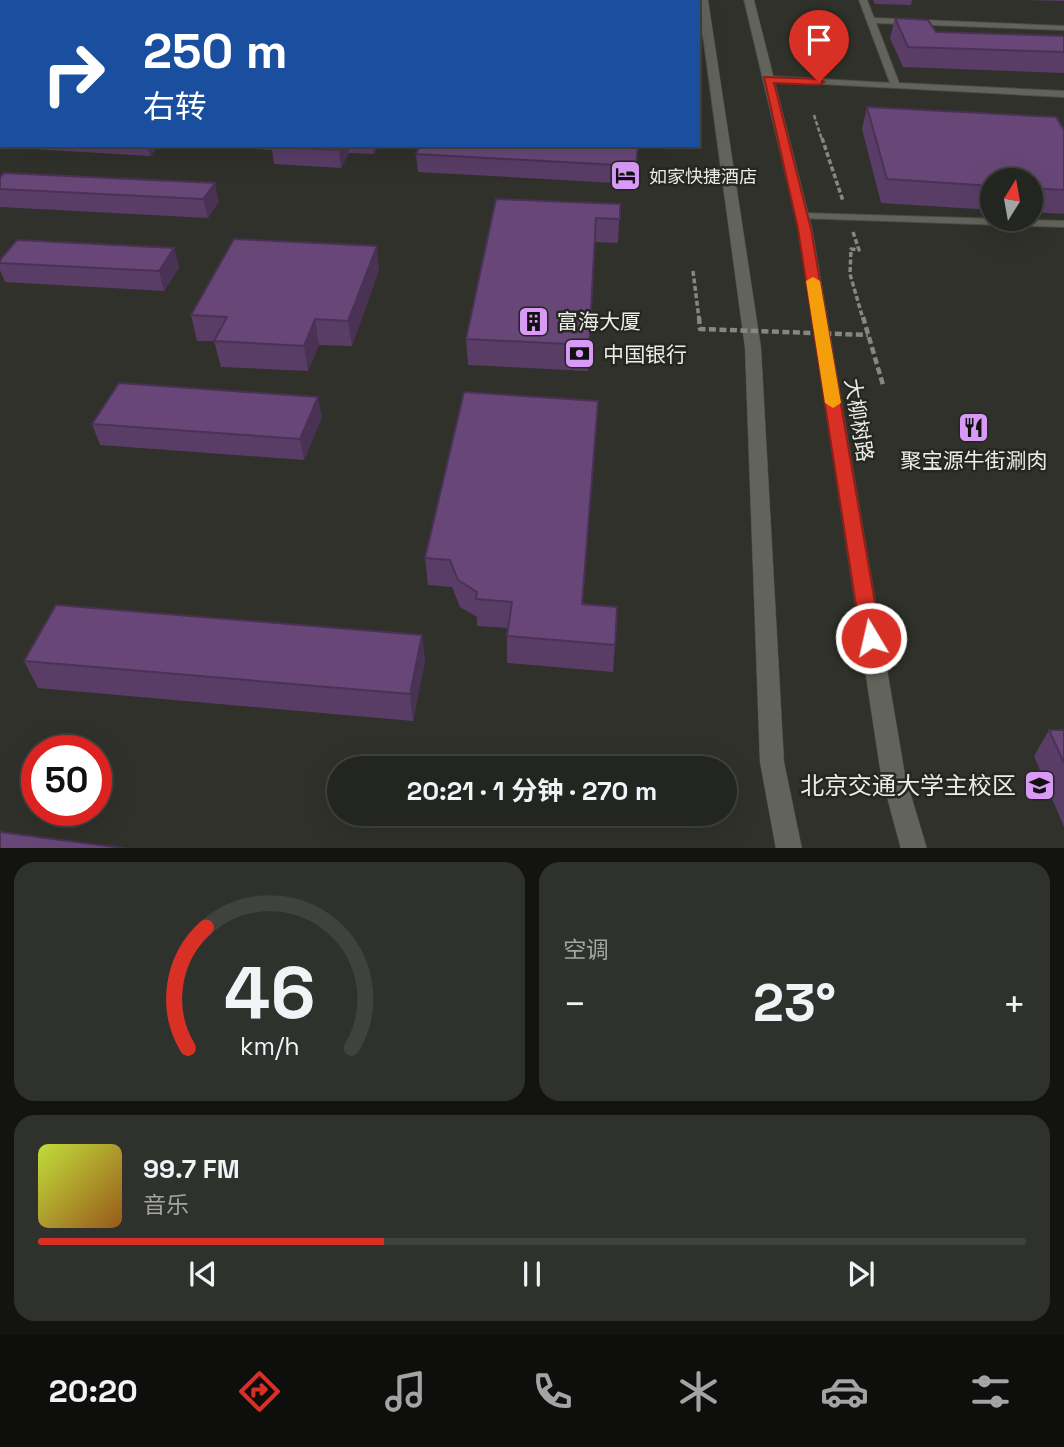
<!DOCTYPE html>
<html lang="zh">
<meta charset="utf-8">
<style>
:root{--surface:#232520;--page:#2f312d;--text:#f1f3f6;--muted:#a3a5a5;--line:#40423e;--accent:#d93025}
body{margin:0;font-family:"Space Grotesk","Noto Sans SC",sans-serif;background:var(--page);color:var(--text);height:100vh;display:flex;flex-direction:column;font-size:26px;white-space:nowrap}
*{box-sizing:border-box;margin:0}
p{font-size:23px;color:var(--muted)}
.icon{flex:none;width:38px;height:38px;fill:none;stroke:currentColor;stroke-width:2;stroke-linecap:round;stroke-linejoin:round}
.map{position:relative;height:848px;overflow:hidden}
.side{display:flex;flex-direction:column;gap:14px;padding:14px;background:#131412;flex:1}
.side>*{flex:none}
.banner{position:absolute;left:0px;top:0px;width:700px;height:147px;box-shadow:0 7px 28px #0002,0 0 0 2px var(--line);background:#1a4fa0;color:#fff;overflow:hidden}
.needle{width:46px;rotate:11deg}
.fabs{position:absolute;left:980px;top:168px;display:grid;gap:14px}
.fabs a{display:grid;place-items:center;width:63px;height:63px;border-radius:50%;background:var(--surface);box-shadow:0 7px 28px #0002,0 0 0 2px var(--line);font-size:35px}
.speed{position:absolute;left:21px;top:735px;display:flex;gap:14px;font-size:35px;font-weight:700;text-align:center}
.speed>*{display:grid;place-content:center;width:91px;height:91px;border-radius:50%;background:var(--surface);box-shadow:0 7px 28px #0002,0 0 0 2px var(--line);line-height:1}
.speed .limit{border:10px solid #d22;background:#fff;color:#111}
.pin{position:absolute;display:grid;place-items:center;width:60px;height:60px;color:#fff;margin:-72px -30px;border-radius:50% 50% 50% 0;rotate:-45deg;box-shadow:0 0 7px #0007}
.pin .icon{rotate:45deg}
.me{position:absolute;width:77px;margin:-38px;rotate:351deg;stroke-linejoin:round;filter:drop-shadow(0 0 5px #0008)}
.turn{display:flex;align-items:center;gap:24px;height:147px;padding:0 28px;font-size:32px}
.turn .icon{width:91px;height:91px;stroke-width:2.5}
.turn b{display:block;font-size:49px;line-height:60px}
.big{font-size:52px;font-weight:700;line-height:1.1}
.side .card{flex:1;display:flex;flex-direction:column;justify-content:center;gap:10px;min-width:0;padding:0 24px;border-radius:21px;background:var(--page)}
.side .dial{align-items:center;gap:0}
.dial svg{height:182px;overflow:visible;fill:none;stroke:var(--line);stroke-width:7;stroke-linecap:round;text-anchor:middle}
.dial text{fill:var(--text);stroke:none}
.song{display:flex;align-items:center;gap:21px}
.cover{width:84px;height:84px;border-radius:10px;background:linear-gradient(135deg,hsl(70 70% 55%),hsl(30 70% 35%))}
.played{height:7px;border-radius:4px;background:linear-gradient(90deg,var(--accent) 35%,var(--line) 35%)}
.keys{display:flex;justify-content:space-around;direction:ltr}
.heat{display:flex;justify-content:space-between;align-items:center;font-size:38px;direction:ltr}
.side .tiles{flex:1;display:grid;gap:14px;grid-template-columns:1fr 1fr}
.card:last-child{grid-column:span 2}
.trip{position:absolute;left:327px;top:756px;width:410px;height:70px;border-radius:35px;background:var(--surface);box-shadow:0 7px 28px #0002,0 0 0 2px var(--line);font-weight:700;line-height:70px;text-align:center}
.tab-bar{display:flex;height:112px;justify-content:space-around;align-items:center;background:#0e0f0d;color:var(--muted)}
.tab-bar .icon{width:49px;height:49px}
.tab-bar .selected{color:var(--accent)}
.tab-bar b{font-size:32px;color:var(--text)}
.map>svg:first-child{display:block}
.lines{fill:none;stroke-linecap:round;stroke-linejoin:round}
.service-casing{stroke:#4a4c45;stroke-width:2}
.minor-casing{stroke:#4a4c45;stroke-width:1}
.secondary-casing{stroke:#4a4c45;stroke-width:1}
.path-far2{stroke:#858781;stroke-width:2.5;stroke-dasharray:4.5 2;stroke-linecap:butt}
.path-far1{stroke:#858781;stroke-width:3.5;stroke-dasharray:5 2.5;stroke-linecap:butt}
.path{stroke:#858781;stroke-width:4.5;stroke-dasharray:7 3.5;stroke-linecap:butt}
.service{fill:#62645c;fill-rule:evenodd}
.minor{fill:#62645c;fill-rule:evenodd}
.secondary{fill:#62645c;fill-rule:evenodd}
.path-bridge-far1{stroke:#858781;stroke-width:3.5;stroke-dasharray:5 2.5;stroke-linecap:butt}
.path-bridge{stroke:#858781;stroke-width:4.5;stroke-dasharray:7 3.5;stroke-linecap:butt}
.wall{fill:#593d67}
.shaded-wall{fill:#493254}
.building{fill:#684778;stroke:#493254;stroke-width:2}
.route{fill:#d93025;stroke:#8d1f18;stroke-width:2}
.slow{fill:#f59e0b}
.labels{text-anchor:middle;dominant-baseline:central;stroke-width:5;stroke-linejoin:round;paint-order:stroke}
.far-poi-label{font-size:18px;fill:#ebede8;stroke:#252720;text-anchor:start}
.poi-label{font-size:21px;fill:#ebede8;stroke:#252720;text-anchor:start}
.street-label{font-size:21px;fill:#ebede8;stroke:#252720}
.near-poi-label{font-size:24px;fill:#ebede8;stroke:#252720;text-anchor:end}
</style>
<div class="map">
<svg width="1064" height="849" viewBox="0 0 1064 849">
<rect width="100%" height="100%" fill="#2f312a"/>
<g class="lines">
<defs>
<path id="service" d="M 859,0 L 867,0 L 874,18 L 1064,26 L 1064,30 L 876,23 L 899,83 L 1064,91 L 1064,97 L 765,81 L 764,79 L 768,76 L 890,83 Z
M 802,213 L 1064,221 L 1064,227 L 798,218 L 797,216 Z"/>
<path id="minor" d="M 698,30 L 711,33 L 698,36 Z"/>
<path id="secondary" d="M 698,0 L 708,0 L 761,348 L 784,762 L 802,849 L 776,849 L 760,762 L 745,348 Z
M 744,0 L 754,0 L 812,228 L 905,775 L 927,849 L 901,849 L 881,775 L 798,228 Z"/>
</defs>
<!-- service casing -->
<use href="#service" class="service-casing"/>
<!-- minor casing -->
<use href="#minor" class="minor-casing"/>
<!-- secondary casing -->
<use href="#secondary" class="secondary-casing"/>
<!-- path-far2 -->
<path class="path-far2" d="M 814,115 L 822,140"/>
<!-- path-far1 -->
<path class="path-far1" d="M 822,138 L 843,201
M 853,232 L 859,250 L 851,249 L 850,274 L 863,319"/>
<!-- path -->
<path class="path" d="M 863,317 L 883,385"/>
<!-- service -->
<use href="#service" class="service"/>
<!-- minor -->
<use href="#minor" class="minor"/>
<!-- secondary -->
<use href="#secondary" class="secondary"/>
<!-- path-bridge-far1 -->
<path class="path-bridge-far1" d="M 693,271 L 699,319"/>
<!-- path-bridge -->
<path class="path-bridge" d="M 699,317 L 700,329 L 868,335"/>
</g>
<!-- wall -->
<path class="wall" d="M 0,0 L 96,0 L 96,2 L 2,2 L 2,19 L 0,19 Z
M 873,0 L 912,0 L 911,5 L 875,4 Z
M 1024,0 L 1064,0 L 1064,1 Z
M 895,18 L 936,32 L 1064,52 L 1064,73 L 903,67 L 890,38 Z
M 2,76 L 2,99 L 0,97 L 0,78 Z
M 0,105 L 2,105 L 2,145 L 160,145 L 150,156 L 0,147 Z
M 867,107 L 1064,130 L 1064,214 L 1031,212 L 1031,180 L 992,180 L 992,210 L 881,203 L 862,129 Z
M 256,145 L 378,145 L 374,154 L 349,153 L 341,168 L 274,164 L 272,150 L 256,149 Z
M 638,145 L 635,184 L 418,172 L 416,154 Z
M 4,173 L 219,202 L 208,218 L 0,207 L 0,177 Z
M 496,199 L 620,204 L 618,243 L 595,242 L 588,371 L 468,365 L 466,339 Z
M 174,248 L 179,268 L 164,291 L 5,282 L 0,270 L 0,260 Z
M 379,270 L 352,346 L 319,345 L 308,371 L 221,367 L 214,341 L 197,341 L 191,315 Z
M 598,401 L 582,605 L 615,645 L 613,672 L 507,663 L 507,636 L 508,628 L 477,626 L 477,617 L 460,607 L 452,587 L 428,585 L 425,558 Z
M 322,417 L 304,460 L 100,445 L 92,424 Z
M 422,635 L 425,661 L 413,721 L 38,688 L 24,661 Z
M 1049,730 L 1064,730 L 1064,827 L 1034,756 Z"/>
<!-- shaded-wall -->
<path class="shaded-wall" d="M 2,38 L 2,58 L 0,60 L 0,40 Z
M 147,145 L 160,145 L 150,156 Z
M 341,145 L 348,145 L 349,153 L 341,168 L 339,150 Z
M 373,145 L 378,145 L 374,154 Z
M 215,183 L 219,202 L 208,218 L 203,199 Z
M 377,246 L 379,270 L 352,346 L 348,321 Z
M 174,248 L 179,268 L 164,291 L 159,271 Z
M 315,319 L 319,345 L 308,371 L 304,346 Z
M 318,397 L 322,417 L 304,460 L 300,439 Z
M 598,401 L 597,427 L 580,631 L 582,604 Z
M 422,635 L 425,661 L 413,721 L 410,694 Z"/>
<!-- building -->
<path class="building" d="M 0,0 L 89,0 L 87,2 L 2,2 L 2,4 L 0,4 Z
M 108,0 L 238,0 L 260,1 L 106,2 Z
M 895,18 L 928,20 L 936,32 L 1064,36 L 1064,52 L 908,47 Z
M 0,105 L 2,105 L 2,125 L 0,125 Z
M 867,107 L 1056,117 L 1064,130 L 1064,190 L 1031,188 L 1031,180 L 992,180 L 992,186 L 887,179 Z
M 272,145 L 341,145 L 339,150 L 271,147 Z
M 420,145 L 638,145 L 636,166 L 416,154 Z
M 4,173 L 215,183 L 203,199 L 0,189 L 0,177 Z
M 496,199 L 620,204 L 620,219 L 596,218 L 589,345 L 466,339 Z
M 234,239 L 377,246 L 348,321 L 315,319 L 304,346 L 214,341 L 227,317 L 191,315 Z
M 17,240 L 174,248 L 159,271 L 0,263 L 0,260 Z
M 119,383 L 318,397 L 300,439 L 92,424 Z
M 464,392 L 598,401 L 582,604 L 617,607 L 615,645 L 507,636 L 512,602 L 476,599 L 477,592 L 458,580 L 450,560 L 425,558 Z
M 56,605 L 422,635 L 410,694 L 24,661 Z
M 1049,730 L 1064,730 L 1064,763 Z
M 0,832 L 130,849 L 0,849 Z"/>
<!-- route -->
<path class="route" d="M 764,77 L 819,79 L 824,82 L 819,85 L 774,83 L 811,229 L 881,638 L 878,644 L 871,646 L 864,644 L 861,638 L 798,229 Z"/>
<!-- slow -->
<path class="slow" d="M 813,277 L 820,281 L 841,403 L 833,408 L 825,403 L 806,281 Z"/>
<!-- icons -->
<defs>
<symbol id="hotel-square" viewBox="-11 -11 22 22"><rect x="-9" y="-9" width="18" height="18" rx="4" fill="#d99af7" stroke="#252720"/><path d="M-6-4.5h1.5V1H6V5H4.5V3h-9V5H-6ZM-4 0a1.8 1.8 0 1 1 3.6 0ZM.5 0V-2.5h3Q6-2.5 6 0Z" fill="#111"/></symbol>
<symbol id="building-square" viewBox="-11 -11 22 22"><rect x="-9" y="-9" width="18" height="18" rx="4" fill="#d99af7" stroke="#252720"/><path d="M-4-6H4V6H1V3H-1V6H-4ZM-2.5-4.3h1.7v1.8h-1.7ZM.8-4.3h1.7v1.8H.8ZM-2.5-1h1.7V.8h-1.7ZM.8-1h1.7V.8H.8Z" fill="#111"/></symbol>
<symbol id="bank-square" viewBox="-11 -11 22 22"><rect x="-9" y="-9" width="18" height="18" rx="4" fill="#d99af7" stroke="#252720"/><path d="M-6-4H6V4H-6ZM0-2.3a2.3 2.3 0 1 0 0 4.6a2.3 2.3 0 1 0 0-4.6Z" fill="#111"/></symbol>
<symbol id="restaurant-square" viewBox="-11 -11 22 22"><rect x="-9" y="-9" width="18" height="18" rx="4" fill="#d99af7" stroke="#252720"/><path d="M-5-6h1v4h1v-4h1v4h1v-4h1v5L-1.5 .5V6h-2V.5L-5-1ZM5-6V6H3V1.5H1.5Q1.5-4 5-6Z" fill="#111"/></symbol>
<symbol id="university-square" viewBox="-11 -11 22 22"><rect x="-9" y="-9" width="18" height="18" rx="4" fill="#d99af7" stroke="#252720"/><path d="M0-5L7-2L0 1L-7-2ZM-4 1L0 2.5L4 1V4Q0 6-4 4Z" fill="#111"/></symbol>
</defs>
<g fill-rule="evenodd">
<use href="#hotel-square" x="608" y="158" width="35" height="35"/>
<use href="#building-square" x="516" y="304" width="35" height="35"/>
<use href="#bank-square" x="562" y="336" width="35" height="35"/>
<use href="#restaurant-square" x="956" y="410" width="35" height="35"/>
<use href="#university-square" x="1022" y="768" width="35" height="35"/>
</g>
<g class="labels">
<!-- far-poi labels -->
<g class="far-poi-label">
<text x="649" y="176">如家快捷酒店</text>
</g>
<!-- poi labels -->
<g class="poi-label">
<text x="557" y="321">富海大厦</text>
<text x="603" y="354">中国银行</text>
<text x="974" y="460" text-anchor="middle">聚宝源牛街涮肉</text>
</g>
<!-- street labels -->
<g class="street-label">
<text transform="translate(859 420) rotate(81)">大柳树路</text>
</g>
<!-- near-poi labels -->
<g class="near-poi-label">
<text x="1016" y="785">北京交通大学主校区</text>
</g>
</g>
</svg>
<div class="fabs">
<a><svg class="needle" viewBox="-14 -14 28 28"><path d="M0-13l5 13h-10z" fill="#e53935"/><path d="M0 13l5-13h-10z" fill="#a3a5a5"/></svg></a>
</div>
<div class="speed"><div class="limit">50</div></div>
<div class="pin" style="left:819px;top:82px;background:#d93025"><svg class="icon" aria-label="arrive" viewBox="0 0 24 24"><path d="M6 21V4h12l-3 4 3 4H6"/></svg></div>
<svg class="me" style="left:871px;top:638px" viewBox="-20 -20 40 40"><circle r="17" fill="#d93025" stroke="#fff" stroke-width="3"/><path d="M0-11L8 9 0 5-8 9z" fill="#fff"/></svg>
<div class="trip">20:21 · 1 分钟 · 270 m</div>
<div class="banner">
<div class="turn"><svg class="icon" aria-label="right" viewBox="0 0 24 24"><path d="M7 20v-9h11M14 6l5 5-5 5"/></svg><div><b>250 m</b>右转</div></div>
</div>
</div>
<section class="side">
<div class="tiles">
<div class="card dial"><svg viewBox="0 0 100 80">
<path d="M14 69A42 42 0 1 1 86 69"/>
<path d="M14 69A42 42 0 0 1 22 16" stroke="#d93025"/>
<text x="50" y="56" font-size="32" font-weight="700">46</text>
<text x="50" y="72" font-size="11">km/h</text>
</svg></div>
<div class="card"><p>空调</p>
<div class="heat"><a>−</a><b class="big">23°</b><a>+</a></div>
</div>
<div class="card">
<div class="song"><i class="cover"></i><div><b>99.7 FM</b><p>音乐</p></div></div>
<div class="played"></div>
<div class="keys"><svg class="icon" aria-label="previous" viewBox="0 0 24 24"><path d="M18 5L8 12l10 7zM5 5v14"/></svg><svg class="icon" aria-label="pause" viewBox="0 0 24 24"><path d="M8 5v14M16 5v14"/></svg><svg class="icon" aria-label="next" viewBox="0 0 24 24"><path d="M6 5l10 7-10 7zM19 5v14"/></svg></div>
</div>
</div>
</section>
<nav class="tab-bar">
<b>20:20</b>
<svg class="icon selected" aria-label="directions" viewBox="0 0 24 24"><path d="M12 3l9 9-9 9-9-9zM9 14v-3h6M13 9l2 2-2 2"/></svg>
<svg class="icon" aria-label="music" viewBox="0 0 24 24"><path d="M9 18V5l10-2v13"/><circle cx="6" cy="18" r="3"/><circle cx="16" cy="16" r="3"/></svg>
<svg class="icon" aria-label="phone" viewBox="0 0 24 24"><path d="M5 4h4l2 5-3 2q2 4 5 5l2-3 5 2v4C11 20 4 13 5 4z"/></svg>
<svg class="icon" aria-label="climate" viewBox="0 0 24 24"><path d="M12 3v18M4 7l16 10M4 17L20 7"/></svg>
<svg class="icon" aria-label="car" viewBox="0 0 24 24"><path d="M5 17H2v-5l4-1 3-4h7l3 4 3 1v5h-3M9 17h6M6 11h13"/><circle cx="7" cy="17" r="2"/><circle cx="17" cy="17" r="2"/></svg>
<svg class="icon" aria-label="filters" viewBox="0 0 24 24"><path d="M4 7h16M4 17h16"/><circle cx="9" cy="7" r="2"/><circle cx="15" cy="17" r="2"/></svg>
</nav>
